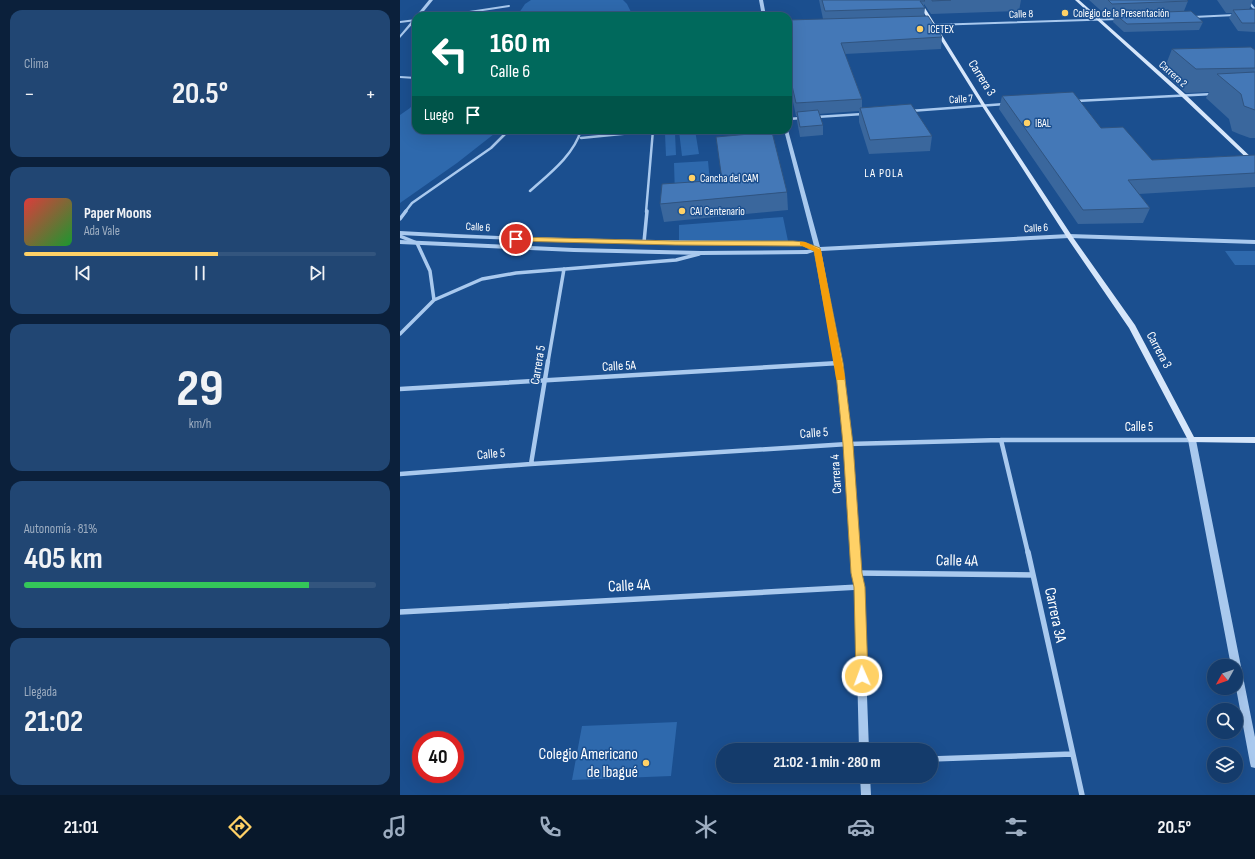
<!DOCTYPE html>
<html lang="es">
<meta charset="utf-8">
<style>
:root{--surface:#143b6b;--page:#214673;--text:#f1f3f6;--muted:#9dadc1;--line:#33557e;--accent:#ffd166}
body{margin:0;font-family:"Sofia Sans Condensed",sans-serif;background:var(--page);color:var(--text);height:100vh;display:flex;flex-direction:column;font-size:15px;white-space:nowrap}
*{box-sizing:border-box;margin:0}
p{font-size:13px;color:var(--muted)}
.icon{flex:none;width:22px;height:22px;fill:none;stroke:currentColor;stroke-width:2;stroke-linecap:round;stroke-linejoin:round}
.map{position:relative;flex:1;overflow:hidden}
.panel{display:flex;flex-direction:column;gap:10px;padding:10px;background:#0b203b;width:400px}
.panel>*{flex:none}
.top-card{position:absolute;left:12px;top:12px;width:380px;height:122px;border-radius:12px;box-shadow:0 4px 16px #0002,0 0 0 1px var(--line);background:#00695c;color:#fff;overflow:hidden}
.needle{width:26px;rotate:230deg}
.fabs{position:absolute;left:807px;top:659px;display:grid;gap:8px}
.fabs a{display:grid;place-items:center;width:36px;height:36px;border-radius:50%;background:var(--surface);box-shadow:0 4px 16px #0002,0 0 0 1px var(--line);font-size:20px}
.speed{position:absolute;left:12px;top:731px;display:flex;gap:8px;font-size:20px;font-weight:700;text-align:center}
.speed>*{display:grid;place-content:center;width:52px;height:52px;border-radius:50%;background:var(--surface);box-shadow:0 4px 16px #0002,0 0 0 1px var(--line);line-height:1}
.speed .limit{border:6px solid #d22;background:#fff;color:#111}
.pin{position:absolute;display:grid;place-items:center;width:34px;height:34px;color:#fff;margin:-17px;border:2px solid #fff;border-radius:50%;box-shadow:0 1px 4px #0007}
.me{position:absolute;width:44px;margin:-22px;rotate:358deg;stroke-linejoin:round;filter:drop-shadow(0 0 3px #0008)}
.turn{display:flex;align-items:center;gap:14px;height:84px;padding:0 12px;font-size:18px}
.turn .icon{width:52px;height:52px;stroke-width:2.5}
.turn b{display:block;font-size:28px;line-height:34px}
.then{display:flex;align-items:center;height:38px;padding:0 12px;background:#0003;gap:8px;font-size:15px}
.big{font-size:30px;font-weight:700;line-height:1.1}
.panel .card{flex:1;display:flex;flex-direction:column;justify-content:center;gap:6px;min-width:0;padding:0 14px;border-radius:12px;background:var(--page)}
.panel .dial{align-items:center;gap:0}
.dial b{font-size:52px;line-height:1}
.song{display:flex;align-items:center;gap:12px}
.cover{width:48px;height:48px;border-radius:6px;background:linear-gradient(135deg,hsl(0 70% 55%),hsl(130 70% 35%))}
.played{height:4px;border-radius:2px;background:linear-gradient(90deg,var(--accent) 55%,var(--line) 55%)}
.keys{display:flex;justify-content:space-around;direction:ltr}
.heat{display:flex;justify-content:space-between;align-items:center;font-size:22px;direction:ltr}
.charge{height:6px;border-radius:3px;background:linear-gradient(90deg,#34c759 81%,var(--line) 0)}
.trip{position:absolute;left:316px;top:743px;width:222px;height:40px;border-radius:20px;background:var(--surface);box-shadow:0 4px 16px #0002,0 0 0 1px var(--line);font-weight:700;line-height:40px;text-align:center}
.dock{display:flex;height:64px;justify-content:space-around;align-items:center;background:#08182b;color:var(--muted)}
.dock .icon{width:28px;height:28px}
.dock .selected{color:var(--accent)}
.dock b{font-size:18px;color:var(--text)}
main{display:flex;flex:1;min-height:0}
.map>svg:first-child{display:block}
.green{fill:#2e69ad}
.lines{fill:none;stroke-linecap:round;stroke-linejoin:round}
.minor-far4{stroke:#a9c9ee;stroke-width:2}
.minor-far3{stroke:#a9c9ee;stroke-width:2.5}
.minor-far2{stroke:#a9c9ee;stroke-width:3.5}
.minor-far1{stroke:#a9c9ee;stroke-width:4.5}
.minor{stroke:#a9c9ee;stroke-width:5.5}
.tertiary{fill:#a9c9ee;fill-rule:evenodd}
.secondary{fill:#d6e6fa;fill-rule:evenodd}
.wall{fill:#3a679d}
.building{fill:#4478b7;stroke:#305480}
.route{fill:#ffd166;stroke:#a68842}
.slow{fill:#f59e0b}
.poi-dot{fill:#ffd166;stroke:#1b4f8f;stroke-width:1.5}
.labels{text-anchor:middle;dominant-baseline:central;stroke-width:3;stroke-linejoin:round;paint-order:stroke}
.far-poi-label{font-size:11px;fill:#fff;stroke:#1b4f8f;text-anchor:start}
.far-street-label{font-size:11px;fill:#fff;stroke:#1b4f8f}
.far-neighbourhood-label{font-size:12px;letter-spacing:1px;fill:#fff;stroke:#1b4f8f}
.street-label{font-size:13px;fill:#fff;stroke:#1b4f8f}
.near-street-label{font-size:16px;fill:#fff;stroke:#1b4f8f}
.near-poi-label{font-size:16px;fill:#fff;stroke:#1b4f8f;text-anchor:end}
</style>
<main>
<section class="panel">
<div class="card"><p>Clima</p>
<div class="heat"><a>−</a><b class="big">20.5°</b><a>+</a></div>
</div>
<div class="card">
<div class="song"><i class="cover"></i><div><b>Paper Moons</b><p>Ada Vale</p></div></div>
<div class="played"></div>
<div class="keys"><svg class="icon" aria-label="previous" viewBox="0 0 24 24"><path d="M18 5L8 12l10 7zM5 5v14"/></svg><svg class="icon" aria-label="pause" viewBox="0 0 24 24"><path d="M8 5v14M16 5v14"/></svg><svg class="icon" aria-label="next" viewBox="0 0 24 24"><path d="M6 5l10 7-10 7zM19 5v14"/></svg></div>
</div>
<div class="card dial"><b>29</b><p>km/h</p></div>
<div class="card"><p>Autonomía · 81%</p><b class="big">405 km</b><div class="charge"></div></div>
<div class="card"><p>Llegada</p><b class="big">21:02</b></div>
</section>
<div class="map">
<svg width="855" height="795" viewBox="0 0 855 795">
<rect width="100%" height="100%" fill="#1b4f8f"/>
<!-- green -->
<path class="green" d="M 131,0 L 223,0 L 227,4 L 233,16 L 117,16 L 125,4 Z
M 16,100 L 16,130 L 96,130 L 94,134 L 57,163 L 0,203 L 0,115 L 10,108 Z
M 295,130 L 299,154 L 282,156 L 279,131 Z
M 275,133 L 276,155 L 266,156 L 265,134 Z
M 308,161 L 311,193 L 275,196 L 274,163 Z
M 383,217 L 388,241 L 279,241 L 279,225 Z
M 825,251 L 855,251 L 855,265 L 835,265 Z
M 277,722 L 271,776 L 172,780 L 182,726 Z"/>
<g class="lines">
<!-- minor-far4 -->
<path class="minor-far4" d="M 43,16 L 109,6
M 793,17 L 835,15
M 0,22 L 16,20
M 532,25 L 719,19
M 0,77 L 16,78"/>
<!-- minor-far3 -->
<path class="minor-far3" d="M 676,101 L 813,94
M 510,111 L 605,104
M 416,117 L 463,114
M 388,119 L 402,118
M 181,138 L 262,130
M 130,191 C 149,174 174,155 181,130
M 5,212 L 12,203 L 91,148 L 109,130
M 246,212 L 253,130"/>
<!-- minor-far2 -->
<path class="minor-far2" d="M 0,219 L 6,211
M 0,236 L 17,243 L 30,271 L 34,300 L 0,334
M 244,242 L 247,211
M 34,300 L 82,279 L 116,273 L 276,260 L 299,254
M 148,362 L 164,269"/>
<!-- minor-far1 -->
<path class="minor-far1" d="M 0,389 L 439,363
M 601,440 L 628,553
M 131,464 L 148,361
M 0,474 L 131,464 L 448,444 L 601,440 L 792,440"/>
<!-- minor -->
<path class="minor" d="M 628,552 L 682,795
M 456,573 L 633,575
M 0,612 L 459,587
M 531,759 L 672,754"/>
<!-- tertiary -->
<path class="tertiary" d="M 29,0 L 33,0 L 20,16 L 16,16 Z
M 359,0 L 363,0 L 366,16 L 362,16 Z
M 845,0 L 849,0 L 855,8 L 855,11 Z
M 15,17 L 16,17 L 16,20 L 0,38 L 0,35 Z
M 384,130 L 388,130 L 420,247 L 669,234 L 855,240 L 855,244 L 669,238 L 421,251 L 442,363 L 452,444 L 460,573 L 463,587 L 469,750 L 459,750 L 455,587 L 452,573 L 444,444 L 436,363 L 416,251 L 407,254 L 301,255 L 174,252 L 0,244 L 0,240 L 174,248 L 301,251 L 407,250 L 412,249 L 403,246 L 393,245 C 262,244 131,242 0,235 L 0,231 C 131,239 262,241 393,241 L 404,242 L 414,246 Z
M 792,437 L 795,438 L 796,440 L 855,737 L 855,768 L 851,767 L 850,763 L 836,688 L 836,666 L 831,666 L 788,440 L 789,438 Z
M 460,776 L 470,776 L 471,795 L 461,795 Z"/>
<!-- secondary -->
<path class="secondary" d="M 516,0 L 520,0 L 586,106 L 672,236 L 735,325 L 794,437 L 855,437 L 855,443 L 789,442 L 729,328 L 666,236 L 582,106 Z
M 675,0 L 679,0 L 785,94 L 855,161 L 855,166 L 781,96 Z"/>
</g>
<!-- wall -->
<path class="wall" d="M 419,0 L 621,0 L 619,11 L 531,14 L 524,4 L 524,7 L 525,8 L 524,16 L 542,37 L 541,49 L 445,54 L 462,99 L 462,108 L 532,136 L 530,151 L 469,154 L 459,122 L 459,111 L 419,114 L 423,125 L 423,135 L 400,137 L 397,121 L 397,116 L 396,116 L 388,78 L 388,20 L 423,19 Z
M 689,0 L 787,0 L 788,1 L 784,11 L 803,22 L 799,30 L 724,32 L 713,22 L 714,17 L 708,17 Z
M 817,0 L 853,0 L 849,10 L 855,9 L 855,32 L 838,31 L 829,18 L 832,13 L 826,13 Z
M 772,49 L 855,50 L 855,138 L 850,138 L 839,134 L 832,131 L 829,119 L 806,98 L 809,92 L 786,93 L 763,72 Z
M 602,96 L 752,160 L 855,155 L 855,187 L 739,194 L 750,208 L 743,223 L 678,224 L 599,109 Z
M 387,192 L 388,210 L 264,222 L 260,204 Z"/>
<!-- building -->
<path class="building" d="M 422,0 L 524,0 L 525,1 L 520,1 L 525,8 L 425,11 Z
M 532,0 L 551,0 L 532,1 Z
M 708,0 L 787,0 L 788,1 L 712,4 Z
M 855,9 L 855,23 L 842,23 L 833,10 Z
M 791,11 L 803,22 L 727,24 L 715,14 Z
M 528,16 L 542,37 L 441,43 L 462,99 L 396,103 L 388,68 L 388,20 Z
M 851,47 L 855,50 L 855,68 L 796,69 L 772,49 Z
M 855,72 L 855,110 L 844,106 L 841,94 L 817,74 Z
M 673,92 L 701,128 L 723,127 L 752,160 L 855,155 L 855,173 L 728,180 L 750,208 L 683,210 L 602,96 Z
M 511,104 L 532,136 L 470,140 L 460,108 Z
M 418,110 L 423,125 L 400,127 L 397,112 Z
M 372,132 L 387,192 L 260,204 L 262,184 L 322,180 L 316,137 Z"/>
<!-- route -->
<path class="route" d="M 116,237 L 275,241 L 393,241 L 404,242 L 420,248 L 443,363 L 453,444 L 462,573 L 465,587 L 468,676 L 466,680 L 462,682 L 457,680 L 456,676 L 454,587 L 451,573 L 443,444 L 435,363 L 414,251 L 403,246 L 393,246 L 275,245 L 113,241 L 112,239 Z"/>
<!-- slow -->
<path class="slow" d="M 400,242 L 405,242 L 421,250 L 445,378 L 444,380 L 437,380 L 436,378 L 414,251 L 400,245 Z"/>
<!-- markers -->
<g class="poi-dot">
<circle cx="665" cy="13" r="4"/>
<circle cx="520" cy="29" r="4"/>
<circle cx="627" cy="123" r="4"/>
<circle cx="292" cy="178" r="4"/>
<circle cx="282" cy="211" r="4"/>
<circle cx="246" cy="763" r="4"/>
</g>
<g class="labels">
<!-- far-poi labels -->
<g class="far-poi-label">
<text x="673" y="13">Colegio de la Presentación</text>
<text x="528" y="29">ICETEX</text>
<text x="635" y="123">IBAL</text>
<text x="300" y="178">Cancha del CAM</text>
<text x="290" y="211">CAI Centenario</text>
</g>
<!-- far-street labels -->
<g class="far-street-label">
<text transform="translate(621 14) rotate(-2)">Calle 8</text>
<text transform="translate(773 74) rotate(42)">Carrera 2</text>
<text transform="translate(561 99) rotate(-4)">Calle 7</text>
<text transform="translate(78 227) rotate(3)">Calle 6</text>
<text transform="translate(636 228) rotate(-3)">Calle 6</text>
</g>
<!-- far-neighbourhood labels -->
<g class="far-neighbourhood-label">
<text x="484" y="173">LA POLA</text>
</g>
<!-- street labels -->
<g class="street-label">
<text transform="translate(582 78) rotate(58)">Carrera 3</text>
<text transform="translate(759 350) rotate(62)">Carrera 3</text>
<text transform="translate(138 365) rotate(-81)">Carrera 5</text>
<text transform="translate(219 366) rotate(-3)">Calle 5A</text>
<text x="739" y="427">Calle 5</text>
<text transform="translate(414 433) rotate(-4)">Calle 5</text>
<text transform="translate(91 454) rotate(-5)">Calle 5</text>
<text transform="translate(436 474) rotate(-94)">Carrera 4</text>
</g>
<!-- near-street labels -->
<g class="near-street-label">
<text transform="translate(557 561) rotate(1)">Calle 4A</text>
<text transform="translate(229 586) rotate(-3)">Calle 4A</text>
<text transform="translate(655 615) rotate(78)">Carrera 3A</text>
</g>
<!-- near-poi labels -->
<g class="near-poi-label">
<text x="238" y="754">Colegio Americano<tspan x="238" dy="18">de Ibagué</tspan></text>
</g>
</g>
</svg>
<div class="fabs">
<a><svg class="needle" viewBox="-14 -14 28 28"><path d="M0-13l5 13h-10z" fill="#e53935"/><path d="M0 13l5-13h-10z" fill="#9dadc1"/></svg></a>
<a><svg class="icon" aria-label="search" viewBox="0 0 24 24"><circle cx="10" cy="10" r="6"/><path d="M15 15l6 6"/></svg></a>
<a><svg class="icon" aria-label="layers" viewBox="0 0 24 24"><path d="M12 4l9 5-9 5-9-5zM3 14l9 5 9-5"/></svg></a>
</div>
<div class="speed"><div class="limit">40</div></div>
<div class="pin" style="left:116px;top:239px;background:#d93025"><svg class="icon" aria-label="arrive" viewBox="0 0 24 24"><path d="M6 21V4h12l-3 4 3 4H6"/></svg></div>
<svg class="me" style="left:462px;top:676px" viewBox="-20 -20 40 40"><circle r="17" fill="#ffd166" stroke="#fff" stroke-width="3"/><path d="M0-11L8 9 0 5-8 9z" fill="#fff"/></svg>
<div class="trip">21:02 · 1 min · 280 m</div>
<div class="top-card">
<div class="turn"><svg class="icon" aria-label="left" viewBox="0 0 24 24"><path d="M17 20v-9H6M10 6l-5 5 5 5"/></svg><div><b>160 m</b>Calle 6</div></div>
<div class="then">Luego<svg class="icon" aria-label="arrive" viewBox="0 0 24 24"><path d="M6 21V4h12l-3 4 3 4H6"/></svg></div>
</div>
</div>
</main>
<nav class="dock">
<b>21:01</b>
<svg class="icon selected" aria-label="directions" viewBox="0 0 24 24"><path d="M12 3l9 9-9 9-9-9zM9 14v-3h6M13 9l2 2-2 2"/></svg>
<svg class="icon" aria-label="music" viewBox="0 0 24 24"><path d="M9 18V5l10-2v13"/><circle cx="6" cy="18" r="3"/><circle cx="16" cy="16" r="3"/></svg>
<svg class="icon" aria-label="phone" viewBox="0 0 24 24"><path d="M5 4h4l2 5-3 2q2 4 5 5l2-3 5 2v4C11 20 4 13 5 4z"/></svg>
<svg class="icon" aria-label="climate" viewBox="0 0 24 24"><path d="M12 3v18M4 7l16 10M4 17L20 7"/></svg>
<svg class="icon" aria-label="car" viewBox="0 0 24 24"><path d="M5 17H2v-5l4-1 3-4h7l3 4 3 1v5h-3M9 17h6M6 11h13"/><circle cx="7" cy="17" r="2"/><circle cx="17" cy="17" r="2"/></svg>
<svg class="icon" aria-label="filters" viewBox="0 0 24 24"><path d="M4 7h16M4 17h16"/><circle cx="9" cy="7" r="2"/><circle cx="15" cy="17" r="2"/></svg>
<b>20.5°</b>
</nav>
